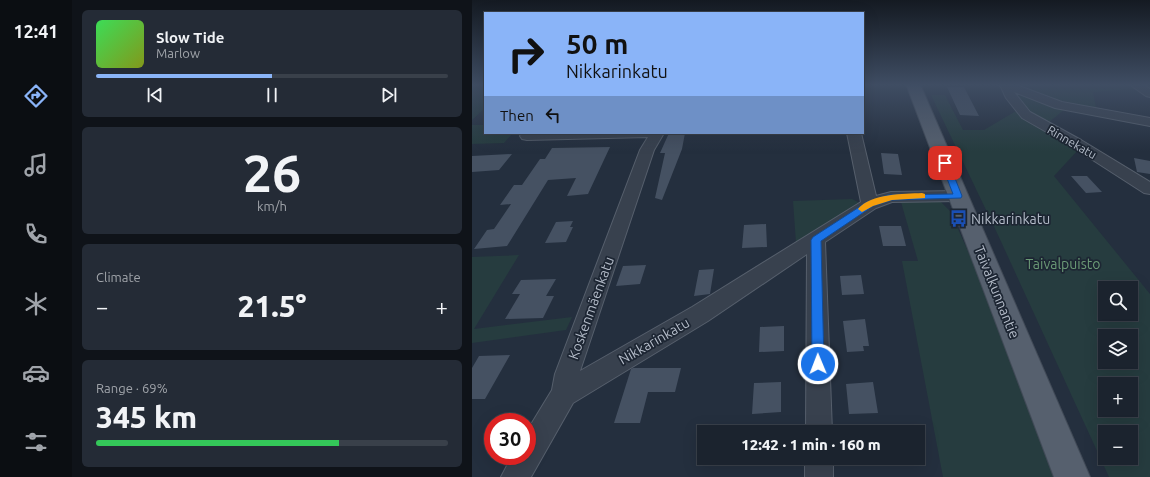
<!DOCTYPE html>
<meta charset="utf-8">
<style>
:root{--surface:#1b232e;--page:#242b36;--text:#f1f3f6;--muted:#a0a4aa;--line:#39404a;--accent:#8ab4f8}
body{margin:0;font-family:Ubuntu,sans-serif;background:var(--page);color:var(--text);height:100vh;display:flex;flex-direction:column;font-size:15px;white-space:nowrap}
*{box-sizing:border-box;margin:0}
p{font-size:13px;color:var(--muted)}
.icon{flex:none;width:22px;height:22px;fill:none;stroke:currentColor;stroke-width:2;stroke-linecap:round;stroke-linejoin:round}
.map{position:relative;flex:1;overflow:hidden}
.details{display:flex;flex-direction:column;gap:10px;padding:10px;background:#0f1319;width:400px}
.details>*{flex:none}
.banner{position:absolute;left:12px;top:12px;width:380px;height:122px;border-radius:0px;box-shadow:0 4px 16px #0002,0 0 0 1px var(--line);background:#8ab4f8;color:#111;overflow:hidden}
.tools{position:absolute;left:626px;top:281px;display:grid;gap:8px}
.tools a{display:grid;place-items:center;width:40px;height:40px;border-radius:0px;background:var(--surface);box-shadow:0 4px 16px #0002,0 0 0 1px var(--line);font-size:20px}
.speed{position:absolute;left:12px;top:413px;display:flex;gap:8px;font-size:20px;font-weight:700;text-align:center}
.speed>*{display:grid;place-content:center;width:52px;height:52px;border-radius:50%;background:var(--surface);box-shadow:0 4px 16px #0002,0 0 0 1px var(--line);line-height:1}
.speed .limit{border:6px solid #d22;background:#fff;color:#111}
.pin{position:absolute;display:grid;place-items:center;width:34px;height:34px;color:#fff;margin:-17px;border-radius:8px;box-shadow:0 2px 6px #0006}
.me{position:absolute;width:44px;margin:-22px;rotate:359deg;stroke-linejoin:round;filter:drop-shadow(0 0 3px #0008)}
.turn{display:flex;align-items:center;gap:14px;height:84px;padding:0 16px;font-size:18px}
.turn .icon{width:52px;height:52px;stroke-width:2.5}
.turn b{display:block;font-size:28px;line-height:34px}
.then{display:flex;align-items:center;height:38px;padding:0 16px;background:#0003;gap:8px;font-size:15px}
.big{font-size:30px;font-weight:800;line-height:1.1}
.details .tile{flex:1;display:flex;flex-direction:column;justify-content:center;gap:6px;min-width:0;padding:0 14px;border-radius:6px;background:var(--page)}
.details .dial{align-items:center;gap:0}
.dial b{font-size:52px;line-height:1}
.song{display:flex;align-items:center;gap:12px}
.cover{width:48px;height:48px;border-radius:6px;background:linear-gradient(135deg,hsl(130 70% 55%),hsl(70 70% 35%))}
.played{height:4px;border-radius:2px;background:linear-gradient(90deg,var(--accent) 50%,var(--line) 50%)}
.keys{display:flex;justify-content:space-around;direction:ltr}
.heat{display:flex;justify-content:space-between;align-items:center;font-size:22px;direction:ltr}
.charge{height:6px;border-radius:3px;background:linear-gradient(90deg,#34c759 69%,var(--line) 0)}
.trip{position:absolute;left:225px;top:425px;width:228px;height:40px;border-radius:0px;background:var(--surface);box-shadow:0 4px 16px #0002,0 0 0 1px var(--line);font-weight:800;line-height:40px;text-align:center}
main{display:flex;flex:1;min-height:0}
.dock{display:flex;flex-direction:column;width:72px;justify-content:space-around;align-items:center;background:#0b0e12;color:var(--muted)}
.dock .icon{width:28px;height:28px}
.dock .current{color:var(--accent)}
.dock b{font-size:18px;color:var(--text)}
.map>svg:first-child{display:block}
.green{fill:#263c3f;fill-rule:evenodd}
.building{fill:#455162}
.lines{fill:none;stroke-linecap:round;stroke-linejoin:round}
.minor-casing{stroke:#565f6c;stroke-width:2}
.major-casing{stroke:#414a57;stroke-width:2}
.minor{fill:#38414e;fill-rule:evenodd}
.major{fill:#56606e;fill-rule:evenodd}
.route{fill:#1a73e8;stroke:#114b97}
.slow{fill:#f59e0b}
.labels{text-anchor:middle;dominant-baseline:central;stroke-width:3.5;stroke-linejoin:round;paint-order:stroke}
.far-street-label{font-size:12px;fill:#b4bcc9;stroke:#1d2633}
.poi-label{font-size:14px;fill:#b4bcc9;stroke:#1d2633;text-anchor:start}
.park-label{font-size:14px;fill:#6b9a76;stroke:#1d2633}
.street-label{font-size:14px;fill:#b4bcc9;stroke:#1d2633}
</style>
<main>
<nav class="dock">
<b>12:41</b>
<svg class="icon current" aria-label="directions" viewBox="0 0 24 24"><path d="M12 3l9 9-9 9-9-9zM9 14v-3h6M13 9l2 2-2 2"/></svg>
<svg class="icon" aria-label="music" viewBox="0 0 24 24"><path d="M9 18V5l10-2v13"/><circle cx="6" cy="18" r="3"/><circle cx="16" cy="16" r="3"/></svg>
<svg class="icon" aria-label="phone" viewBox="0 0 24 24"><path d="M5 4h4l2 5-3 2q2 4 5 5l2-3 5 2v4C11 20 4 13 5 4z"/></svg>
<svg class="icon" aria-label="climate" viewBox="0 0 24 24"><path d="M12 3v18M4 7l16 10M4 17L20 7"/></svg>
<svg class="icon" aria-label="car" viewBox="0 0 24 24"><path d="M5 17H2v-5l4-1 3-4h7l3 4 3 1v5h-3M9 17h6M6 11h13"/><circle cx="7" cy="17" r="2"/><circle cx="17" cy="17" r="2"/></svg>
<svg class="icon" aria-label="filters" viewBox="0 0 24 24"><path d="M4 7h16M4 17h16"/><circle cx="9" cy="7" r="2"/><circle cx="15" cy="17" r="2"/></svg>
</nav>
<section class="details">
<div class="tile">
<div class="song"><i class="cover"></i><div><b>Slow Tide</b><p>Marlow</p></div></div>
<div class="played"></div>
<div class="keys"><svg class="icon" aria-label="previous" viewBox="0 0 24 24"><path d="M18 5L8 12l10 7zM5 5v14"/></svg><svg class="icon" aria-label="pause" viewBox="0 0 24 24"><path d="M8 5v14M16 5v14"/></svg><svg class="icon" aria-label="next" viewBox="0 0 24 24"><path d="M6 5l10 7-10 7zM19 5v14"/></svg></div>
</div>
<div class="tile dial"><b>26</b><p>km/h</p></div>
<div class="tile"><p>Climate</p>
<div class="heat"><a>−</a><b class="big">21.5°</b><a>+</a></div>
</div>
<div class="tile"><p>Range · 69%</p><b class="big">345 km</b><div class="charge"></div></div>
</section>
<div class="map">
<svg width="678" height="477" viewBox="0 0 678 477">
<rect width="100%" height="100%" fill="#242f3e"/>
<!-- green -->
<path class="green" d="M 0,84 L 13,84 L 13,108 L 0,120 Z
M 546,84 L 656,84 L 663,89 L 621,92 L 624,108 L 582,99 Z
M 543,94 L 547,94 L 593,109 L 576,123 L 556,111 Z
M 459,95 L 473,95 L 491,130 L 512,130 L 544,111 L 606,150 L 582,176 L 678,294 L 678,477 L 637,477 L 526,235 ZM 633,288 L 659,288 L 659,314 L 633,314 ZM 633,336 L 659,336 L 659,362 L 633,362 ZM 633,384 L 659,384 L 659,410 L 633,410 ZM 633,432 L 659,432 L 659,458 L 633,458 Z
M 0,125 L 13,125 L 13,133 L 41,133 L 32,143 L 0,144 Z
M 380,199 L 386,202 L 386,205 L 324,243 L 321,201 Z
M 468,201 L 478,211 L 516,296 L 585,477 L 471,477 L 430,261 L 446,261 L 429,202 Z
M 47,255 L 2,329 L 100,317 L 94,330 L 0,343 L 0,257 Z"/>
<!-- building -->
<path class="building" d="M 475,87 L 492,87 L 507,116 L 488,115 Z
M 197,133 L 213,133 L 210,149 L 190,200 L 183,198 L 193,153 L 188,153 Z
M 138,147 L 116,194 L 95,196 L 104,178 L 76,180 L 35,246 L 2,249 L 15,230 L 22,229 L 39,204 L 28,205 L 42,185 L 50,185 L 68,159 L 73,159 L 80,148 Z
M 409,153 L 426,154 L 430,175 L 412,174 Z
M 40,154 L 27,170 L 0,172 L 0,156 Z
M 662,158 L 678,161 L 678,174 L 665,172 Z
M 599,176 L 615,176 L 630,192 L 614,193 Z
M 101,221 L 98,227 L 101,227 L 94,242 L 73,243 L 84,222 Z
M 294,224 L 295,247 L 270,248 L 272,225 Z
M 407,226 L 429,226 L 434,246 L 411,246 Z
M 174,265 L 168,284 L 144,286 L 151,266 Z
M 242,269 L 238,294 L 222,296 L 227,270 Z
M 389,275 L 392,294 L 370,295 L 368,276 Z
M 84,279 L 74,296 L 82,296 L 71,318 L 33,319 L 48,294 L 40,294 L 49,280 Z
M 393,319 L 397,346 L 391,346 L 392,351 L 375,352 L 371,321 Z
M 312,326 L 312,351 L 287,352 L 288,327 Z
M 38,355 L 13,399 L 0,399 L 0,368 L 7,356 Z
M 161,368 L 209,368 L 203,392 L 176,392 L 168,423 L 142,423 L 159,369 Z
M 309,382 L 309,412 L 280,414 L 282,383 Z
M 401,382 L 406,413 L 377,414 L 374,384 Z"/>
<g class="lines">
<defs>
<path id="minor" d="M 526,84 L 542,84 L 590,102 L 678,118 L 678,126 L 583,108 L 542,92 L 558,112 L 609,140 L 678,182 L 678,194 L 672,193 L 599,146 L 550,118 L 534,98 L 529,87 Z
M 657,84 L 670,84 L 678,89 L 678,97 L 674,96 Z
M 50,133 L 192,133 L 182,150 L 108,371 L 220,307 L 389,202 L 375,133 L 389,133 L 404,196 L 419,192 L 486,191 L 492,192 L 494,196 L 492,200 L 486,201 L 420,202 L 404,208 L 353,242 L 360,432 L 334,432 L 335,254 L 236,321 L 101,403 L 59,477 L 29,477 L 40,456 L 55,456 L 55,431 L 80,390 L 83,374 L 168,150 L 176,137 L 55,140 L 50,139 L 48,136 Z
M 333,458 L 361,458 L 361,477 L 333,477 Z"/>
<path id="major" d="M 434,84 L 448,84 L 618,477 L 582,477 Z"/>
</defs>
<!-- minor casing -->
<use href="#minor" class="minor-casing"/>
<!-- major casing -->
<use href="#major" class="major-casing"/>
<!-- minor -->
<use href="#minor" class="minor"/>
<!-- major -->
<use href="#major" class="major"/>
</g>
<!-- sky -->
<linearGradient id="sky" x2="0" y2="1"><stop stop-color="#141a22"/><stop offset="0.56" stop-color="#3f4d63"/><stop offset="1" stop-color="#3f4d63" stop-opacity="0"/></linearGradient>
<rect width="678" height="151" fill="url(#sky)"/>
<!-- route -->
<path class="route" d="M 470,161 L 476,161 L 477,163 L 490,196 L 489,198 L 420,200 L 401,206 L 349,241 L 352,364 L 350,368 L 346,370 L 341,368 L 340,364 L 339,240 L 341,237 L 395,202 L 416,195 L 481,194 L 469,163 Z"/>
<!-- slow -->
<path class="slow" d="M 450,193 L 453,194 L 453,198 L 420,200 L 401,206 L 390,212 L 386,209 C 399,193 432,194 450,193 Z"/>
<!-- icons -->
<defs>
<symbol id="bus-bare" viewBox="-9 -9 18 18"><path d="M-5-6H5V4H4V6H2V4H-2V6H-4V4H-5ZM-3.5-4V0h7V-4ZM-3.5 1.2v1.5H-2V1.2ZM2 1.2v1.5H3.5V1.2Z" fill="#1a4fb4" stroke="#1d2633" stroke-width="2.5" paint-order="stroke"/></symbol>
</defs>
<g fill-rule="evenodd">
<use href="#bus-bare" x="474" y="206" width="25" height="25"/>
</g>
<g class="labels">
<!-- far-street labels -->
<g class="far-street-label">
<text transform="translate(600 142) rotate(30)">Rinnekatu</text>
</g>
<!-- poi labels -->
<g class="poi-label">
<text x="499" y="219">Nikkarinkatu</text>
</g>
<!-- park labels -->
<g class="park-label">
<text x="591" y="264">Taivalpuisto</text>
</g>
<!-- street labels -->
<g class="street-label">
<text transform="translate(525 292) rotate(68)">Taivalkunnantie</text>
<text transform="translate(119 308) rotate(-70)">Koskenmäenkatu</text>
<text transform="translate(182 341) rotate(-30)">Nikkarinkatu</text>
</g>
</g>
</svg>
<div class="tools">
<a><svg class="icon" aria-label="search" viewBox="0 0 24 24"><circle cx="10" cy="10" r="6"/><path d="M15 15l6 6"/></svg></a>
<a><svg class="icon" aria-label="layers" viewBox="0 0 24 24"><path d="M12 4l9 5-9 5-9-5zM3 14l9 5 9-5"/></svg></a>
<a>+</a>
<a>−</a>
</div>
<div class="speed"><div class="limit">30</div></div>
<div class="pin" style="left:473px;top:163px;background:#d93025"><svg class="icon" aria-label="arrive" viewBox="0 0 24 24"><path d="M6 21V4h12l-3 4 3 4H6"/></svg></div>
<svg class="me" style="left:346px;top:364px" viewBox="-20 -20 40 40"><circle r="17" fill="#1a73e8" stroke="#fff" stroke-width="3"/><path d="M0-11L8 9 0 5-8 9z" fill="#fff"/></svg>
<div class="trip">12:42 · 1 min · 160 m</div>
<div class="banner">
<div class="turn"><svg class="icon" aria-label="right" viewBox="0 0 24 24"><path d="M7 20v-9h11M14 6l5 5-5 5"/></svg><div><b>50 m</b>Nikkarinkatu</div></div>
<div class="then">Then<svg class="icon" aria-label="left" viewBox="0 0 24 24"><path d="M17 20v-9H6M10 6l-5 5 5 5"/></svg></div>
</div>
</div>
</main>
